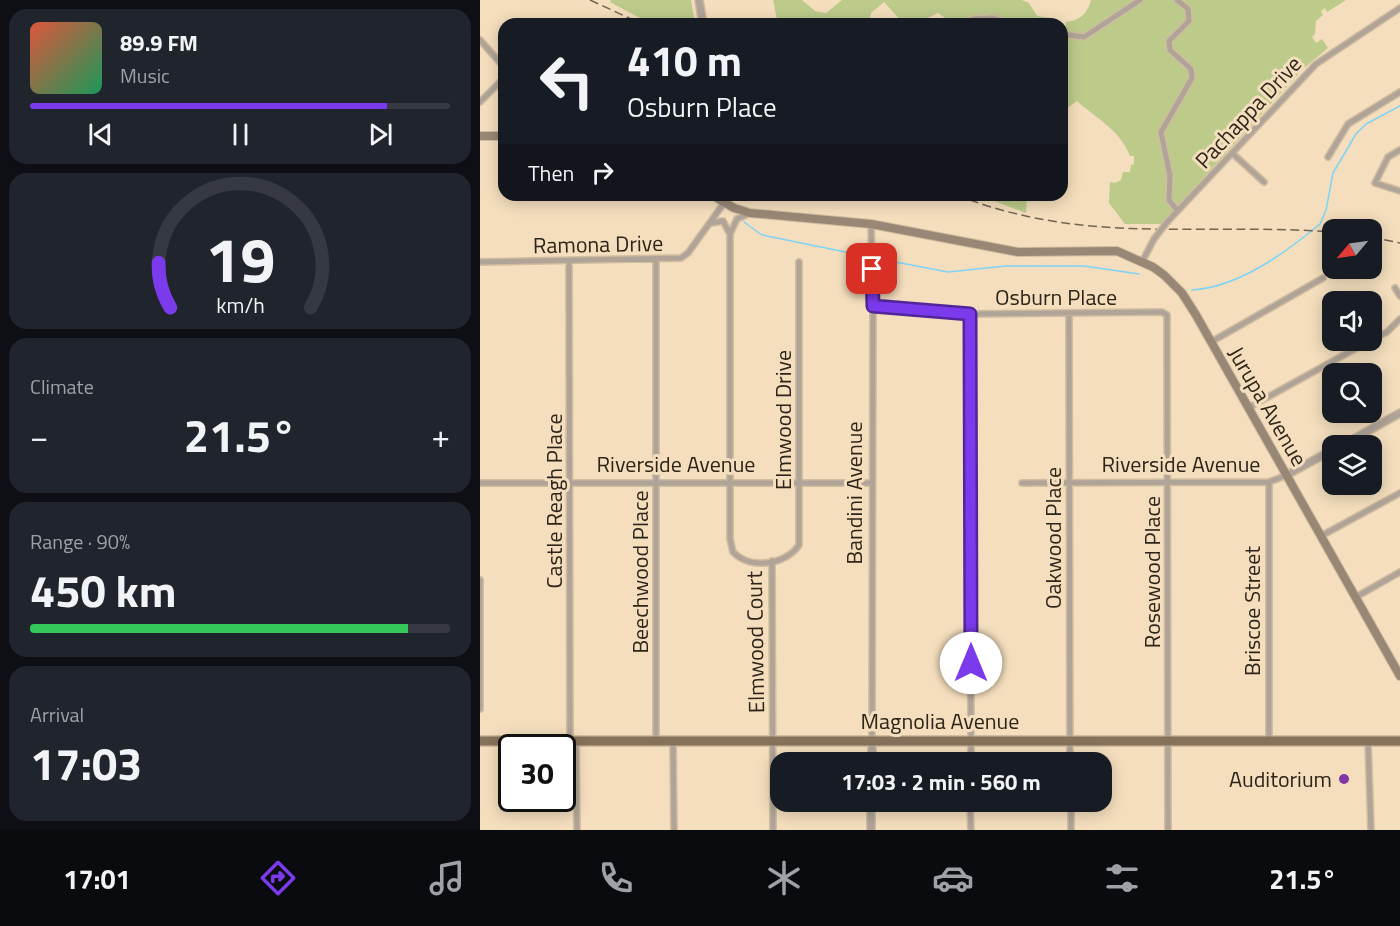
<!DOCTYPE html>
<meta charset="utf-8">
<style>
:root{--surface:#171b24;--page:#20242c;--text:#f1f3f6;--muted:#9ea1a6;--line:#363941;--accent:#7c3aed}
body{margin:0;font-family:"Titillium Web",sans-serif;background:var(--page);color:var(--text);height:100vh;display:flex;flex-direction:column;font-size:22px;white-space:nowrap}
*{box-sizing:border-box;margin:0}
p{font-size:20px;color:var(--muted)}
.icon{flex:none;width:33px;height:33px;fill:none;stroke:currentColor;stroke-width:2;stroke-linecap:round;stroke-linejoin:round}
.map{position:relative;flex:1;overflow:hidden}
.panel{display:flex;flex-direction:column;gap:9px;padding:9px;background:#0d0f14;width:480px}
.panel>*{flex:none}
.guide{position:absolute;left:18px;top:18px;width:570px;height:183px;border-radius:18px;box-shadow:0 3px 15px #0003;background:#171b24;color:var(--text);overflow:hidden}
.needle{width:39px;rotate:241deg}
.controls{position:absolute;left:842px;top:219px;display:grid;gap:12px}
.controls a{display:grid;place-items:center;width:60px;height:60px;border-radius:12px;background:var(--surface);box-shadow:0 3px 15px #0003;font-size:30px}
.speed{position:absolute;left:18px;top:734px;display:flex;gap:12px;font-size:30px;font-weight:700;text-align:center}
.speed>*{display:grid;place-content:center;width:78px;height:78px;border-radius:50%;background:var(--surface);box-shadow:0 3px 15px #0003;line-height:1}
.speed .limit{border:3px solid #111;border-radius:9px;background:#fff;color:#111}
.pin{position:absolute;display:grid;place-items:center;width:51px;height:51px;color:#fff;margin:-26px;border-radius:12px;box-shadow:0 3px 9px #0006}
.me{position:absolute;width:66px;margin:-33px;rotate:0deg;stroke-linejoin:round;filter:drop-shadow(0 0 4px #0008)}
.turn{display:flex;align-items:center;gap:21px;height:126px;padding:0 30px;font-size:27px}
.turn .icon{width:78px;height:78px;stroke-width:2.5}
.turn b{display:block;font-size:42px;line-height:51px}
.then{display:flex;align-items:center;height:57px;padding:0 30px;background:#0003;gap:12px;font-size:22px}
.big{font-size:45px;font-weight:700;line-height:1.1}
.panel .tile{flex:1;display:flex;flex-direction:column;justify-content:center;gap:9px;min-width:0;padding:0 21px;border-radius:18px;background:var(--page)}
.panel .dial{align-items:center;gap:0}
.dial svg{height:156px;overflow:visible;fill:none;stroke:var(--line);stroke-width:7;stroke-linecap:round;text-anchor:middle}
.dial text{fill:var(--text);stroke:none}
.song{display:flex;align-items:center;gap:18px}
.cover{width:72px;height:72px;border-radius:9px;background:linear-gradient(135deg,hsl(10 70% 55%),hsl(150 70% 35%))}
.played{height:6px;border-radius:3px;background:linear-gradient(90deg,var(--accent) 85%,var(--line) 85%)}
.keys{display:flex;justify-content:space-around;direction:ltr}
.heat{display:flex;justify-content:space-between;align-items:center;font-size:33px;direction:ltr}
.charge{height:9px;border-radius:4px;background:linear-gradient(90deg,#34c759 90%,var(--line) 0)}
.trip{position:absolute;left:290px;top:752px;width:342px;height:60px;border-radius:18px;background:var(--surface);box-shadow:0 3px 15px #0003;font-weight:700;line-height:60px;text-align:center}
.dock{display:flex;height:96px;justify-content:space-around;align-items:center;background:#090b0e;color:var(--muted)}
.dock .icon{width:42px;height:42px}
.dock .active{color:var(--accent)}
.dock b{font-size:27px;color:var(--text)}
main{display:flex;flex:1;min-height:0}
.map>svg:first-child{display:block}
.green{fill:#bcca8a}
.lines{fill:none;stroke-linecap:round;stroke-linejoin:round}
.stream{stroke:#7ed4f6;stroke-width:1.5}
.minor-casing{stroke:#d0bd9f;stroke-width:8}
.tertiary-casing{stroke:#d0bd9f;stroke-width:10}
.secondary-casing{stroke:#d0bd9f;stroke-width:10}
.primary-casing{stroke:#d0bd9f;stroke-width:12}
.minor{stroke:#b0a498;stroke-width:5}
.tertiary{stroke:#b0a498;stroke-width:7}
.secondary{stroke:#988775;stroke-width:8}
.primary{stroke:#86715b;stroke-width:9}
.rail{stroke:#716551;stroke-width:1.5;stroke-dasharray:9 4.5;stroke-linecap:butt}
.minor-bridge-casing{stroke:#d0bd9f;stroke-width:8;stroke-linecap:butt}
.minor-bridge{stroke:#b0a498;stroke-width:5}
.route-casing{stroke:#51269a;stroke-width:15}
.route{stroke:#7c3aed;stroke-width:10}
.poi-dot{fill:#8336a7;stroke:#f4debd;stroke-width:2}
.labels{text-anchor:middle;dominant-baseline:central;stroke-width:6;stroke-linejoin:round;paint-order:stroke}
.street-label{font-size:22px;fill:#2d2519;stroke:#f4debd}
.poi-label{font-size:22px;fill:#2d2519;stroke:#f4debd;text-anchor:end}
</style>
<main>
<section class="panel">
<div class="tile">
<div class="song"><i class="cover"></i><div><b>89.9 FM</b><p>Music</p></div></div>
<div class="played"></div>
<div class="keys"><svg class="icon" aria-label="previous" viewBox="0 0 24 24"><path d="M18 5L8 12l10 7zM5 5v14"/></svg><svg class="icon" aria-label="pause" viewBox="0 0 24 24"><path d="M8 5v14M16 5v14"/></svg><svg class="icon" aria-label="next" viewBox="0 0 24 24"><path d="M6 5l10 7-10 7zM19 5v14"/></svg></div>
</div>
<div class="tile dial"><svg viewBox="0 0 100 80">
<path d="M14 69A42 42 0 1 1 86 69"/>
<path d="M14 69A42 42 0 0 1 8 46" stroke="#7c3aed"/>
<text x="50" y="56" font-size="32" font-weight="700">19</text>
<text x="50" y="72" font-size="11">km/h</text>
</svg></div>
<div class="tile"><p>Climate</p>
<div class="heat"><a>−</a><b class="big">21.5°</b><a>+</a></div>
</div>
<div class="tile"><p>Range · 90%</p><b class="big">450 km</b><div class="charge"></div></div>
<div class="tile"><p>Arrival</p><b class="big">17:03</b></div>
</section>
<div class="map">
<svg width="920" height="830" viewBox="0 0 920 830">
<rect width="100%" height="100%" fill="#f4debd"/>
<!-- green -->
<path class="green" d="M 131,0 L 211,0 L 215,24 L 171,24 L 130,2 Z
M 293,0 L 322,0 L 335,11 L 346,13 L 362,0 L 542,0 L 549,3 L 557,16 L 571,18 L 570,24 L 474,24 L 458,13 L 444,20 L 424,24 L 404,2 L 391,13 L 389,24 L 310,24 L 297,20 Z
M 611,0 L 866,0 L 847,12 L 845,8 L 841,11 L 843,15 L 836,21 L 835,34 L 832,37 L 836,43 L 842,39 L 848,48 L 823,69 L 681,224 L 645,224 L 629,203 L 630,182 L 635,183 L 641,180 L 643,172 L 650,172 L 651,165 L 654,164 L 654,156 L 650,156 C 641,131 616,118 597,101 L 582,112 L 582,28 L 585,28 L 586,22 C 601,20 607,14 611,0 Z
M 498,195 L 547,195 L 546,213 Z"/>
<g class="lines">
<!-- stream -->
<path class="stream" d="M 264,222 L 282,235 L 385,256
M 400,259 L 468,272 L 526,266 L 604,266 L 659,274
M 712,290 C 759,287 805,253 840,224 L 846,210 L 853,173 L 876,134 L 886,124 L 920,106"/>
<defs>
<path id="minor" d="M 697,0 L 708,9 L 709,21 L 689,41 L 690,50 L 711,69 L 712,78 L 681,132 L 690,176 L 689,200 L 697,210
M 493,19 L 512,18 L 532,24
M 582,34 L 604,37 L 660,0
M 0,40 L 24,67
M 0,102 L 24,78
M 920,150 L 908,157 L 895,183 L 920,191
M 752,153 L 784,182
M 848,157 L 868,124 L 920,92
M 270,213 L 257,219 L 250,234 L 250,539 L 253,552 C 270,570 306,565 319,545 L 319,262
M 688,221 L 836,64 L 920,8
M 231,223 L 243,221 L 250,234
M 391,224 L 393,306 L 392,741
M 176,260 L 176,741
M 89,261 L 90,740
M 0,262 L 201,258 L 208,253 L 244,203
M 662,262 L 674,239
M 915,288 L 920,296
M 393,306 L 490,314 L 682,312 L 687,315 L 688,830
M 490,314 L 491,762
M 589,314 L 590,762
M 891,340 L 907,332 L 920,319
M 731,342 L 843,278
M 768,408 L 891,340
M 0,483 L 392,483
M 542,483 L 789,482 L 807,475
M 841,536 L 920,493
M 292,561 L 293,830
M 0,580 L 0,709
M 876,597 L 920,572
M 789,739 L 789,482
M 96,740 L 97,830
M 193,741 L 194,830
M 888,741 L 891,830
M 490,801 L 491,830
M 591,830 L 591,801"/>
<path id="tertiary" d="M 219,0 L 223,24
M 861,446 L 920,413
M 807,475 L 852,450
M 392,762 L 392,741
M 391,801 L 391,830"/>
<path id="secondary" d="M 0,136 L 24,136
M 232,195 L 254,208 L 270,213 L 391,224 L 538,252 L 637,251 L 673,267 L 684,275 L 702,293 L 716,315 L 920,676"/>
<path id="primary" d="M 0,741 L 920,741"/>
</defs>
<!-- minor casing -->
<use href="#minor" class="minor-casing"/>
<!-- tertiary casing -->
<use href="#tertiary" class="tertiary-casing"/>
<!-- secondary casing -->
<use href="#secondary" class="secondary-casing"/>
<!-- primary casing -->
<use href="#primary" class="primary-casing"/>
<!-- minor -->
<use href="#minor" class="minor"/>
<!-- tertiary -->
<use href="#tertiary" class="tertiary"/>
<!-- secondary -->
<use href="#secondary" class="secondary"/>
<!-- primary -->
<use href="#primary" class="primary"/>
<!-- rail -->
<path class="rail" d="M 110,0 L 162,24
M 477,195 C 605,246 720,222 852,232
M 891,237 L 920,243"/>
<defs>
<path id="minor-bridge" d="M 674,239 L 688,221"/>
</defs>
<!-- minor-bridge casing -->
<use href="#minor-bridge" class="minor-bridge-casing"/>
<!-- minor-bridge -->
<use href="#minor-bridge" class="minor-bridge"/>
</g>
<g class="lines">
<defs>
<path id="route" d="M 392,269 L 393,306 L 490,314 L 491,663"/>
</defs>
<!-- route casing -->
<use href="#route" class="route-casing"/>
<!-- route -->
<use href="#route" class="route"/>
</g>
<!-- markers -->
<circle class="poi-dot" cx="864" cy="779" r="6"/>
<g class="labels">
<!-- street labels -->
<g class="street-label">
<text transform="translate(768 112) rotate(-47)">Pachappa Drive</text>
<text transform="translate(118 244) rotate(-1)">Ramona Drive</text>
<text x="576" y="297">Osburn Place</text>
<text transform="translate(788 406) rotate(60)">Jurupa Avenue</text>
<text transform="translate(303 420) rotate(-90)">Elmwood Drive</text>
<text x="196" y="464">Riverside Avenue</text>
<text x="701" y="464">Riverside Avenue</text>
<text transform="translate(374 493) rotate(-90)">Bandini Avenue</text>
<text transform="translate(74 501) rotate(-90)">Castle Reagh Place</text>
<text transform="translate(573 538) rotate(-90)">Oakwood Place</text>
<text transform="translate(160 572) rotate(-90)">Beechwood Place</text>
<text transform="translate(672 572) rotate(-90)">Rosewood Place</text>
<text transform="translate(772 611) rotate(-90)">Briscoe Street</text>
<text transform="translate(275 642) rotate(-91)">Elmwood Court</text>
<text x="460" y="721">Magnolia Avenue</text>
</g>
<!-- poi labels -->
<g class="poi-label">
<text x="852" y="779">Auditorium</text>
</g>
</g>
</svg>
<div class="controls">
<a><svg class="needle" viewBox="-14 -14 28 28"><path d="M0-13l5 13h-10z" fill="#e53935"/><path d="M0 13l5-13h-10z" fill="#9ea1a6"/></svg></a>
<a><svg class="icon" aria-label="sound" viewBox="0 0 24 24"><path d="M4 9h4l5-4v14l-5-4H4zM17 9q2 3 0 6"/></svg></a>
<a><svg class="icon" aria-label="search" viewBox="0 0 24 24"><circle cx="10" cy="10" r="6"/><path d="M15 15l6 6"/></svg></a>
<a><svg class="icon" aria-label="layers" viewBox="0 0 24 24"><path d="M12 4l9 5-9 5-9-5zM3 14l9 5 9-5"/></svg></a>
</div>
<div class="speed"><div class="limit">30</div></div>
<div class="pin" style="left:392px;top:269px;background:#d93025"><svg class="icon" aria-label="arrive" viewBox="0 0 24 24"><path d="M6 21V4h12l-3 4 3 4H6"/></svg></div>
<svg class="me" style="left:491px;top:663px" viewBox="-20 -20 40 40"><circle r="19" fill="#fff"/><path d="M0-13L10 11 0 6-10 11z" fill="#7c3aed"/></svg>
<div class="trip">17:03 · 2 min · 560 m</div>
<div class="guide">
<div class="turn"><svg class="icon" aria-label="left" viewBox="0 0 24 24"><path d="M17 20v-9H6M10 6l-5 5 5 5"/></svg><div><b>410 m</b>Osburn Place</div></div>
<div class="then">Then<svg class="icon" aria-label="right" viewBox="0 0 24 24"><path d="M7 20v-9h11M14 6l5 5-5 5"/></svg></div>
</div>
</div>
</main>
<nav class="dock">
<b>17:01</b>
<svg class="icon active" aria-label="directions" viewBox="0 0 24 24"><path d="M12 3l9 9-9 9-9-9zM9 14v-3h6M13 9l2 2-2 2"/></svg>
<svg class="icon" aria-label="music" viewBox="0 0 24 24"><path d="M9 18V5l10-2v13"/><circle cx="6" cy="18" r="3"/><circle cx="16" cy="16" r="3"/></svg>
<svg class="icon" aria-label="phone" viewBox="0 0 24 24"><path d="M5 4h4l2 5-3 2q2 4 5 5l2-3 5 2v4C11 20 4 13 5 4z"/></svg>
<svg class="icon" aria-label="climate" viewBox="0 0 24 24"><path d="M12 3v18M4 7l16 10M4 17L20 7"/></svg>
<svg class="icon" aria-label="car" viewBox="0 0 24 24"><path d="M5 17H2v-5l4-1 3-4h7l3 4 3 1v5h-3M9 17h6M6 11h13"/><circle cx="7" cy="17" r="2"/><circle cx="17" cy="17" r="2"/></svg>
<svg class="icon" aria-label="filters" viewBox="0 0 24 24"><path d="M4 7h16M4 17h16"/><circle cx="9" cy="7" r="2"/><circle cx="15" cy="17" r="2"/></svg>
<b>21.5°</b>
</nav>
